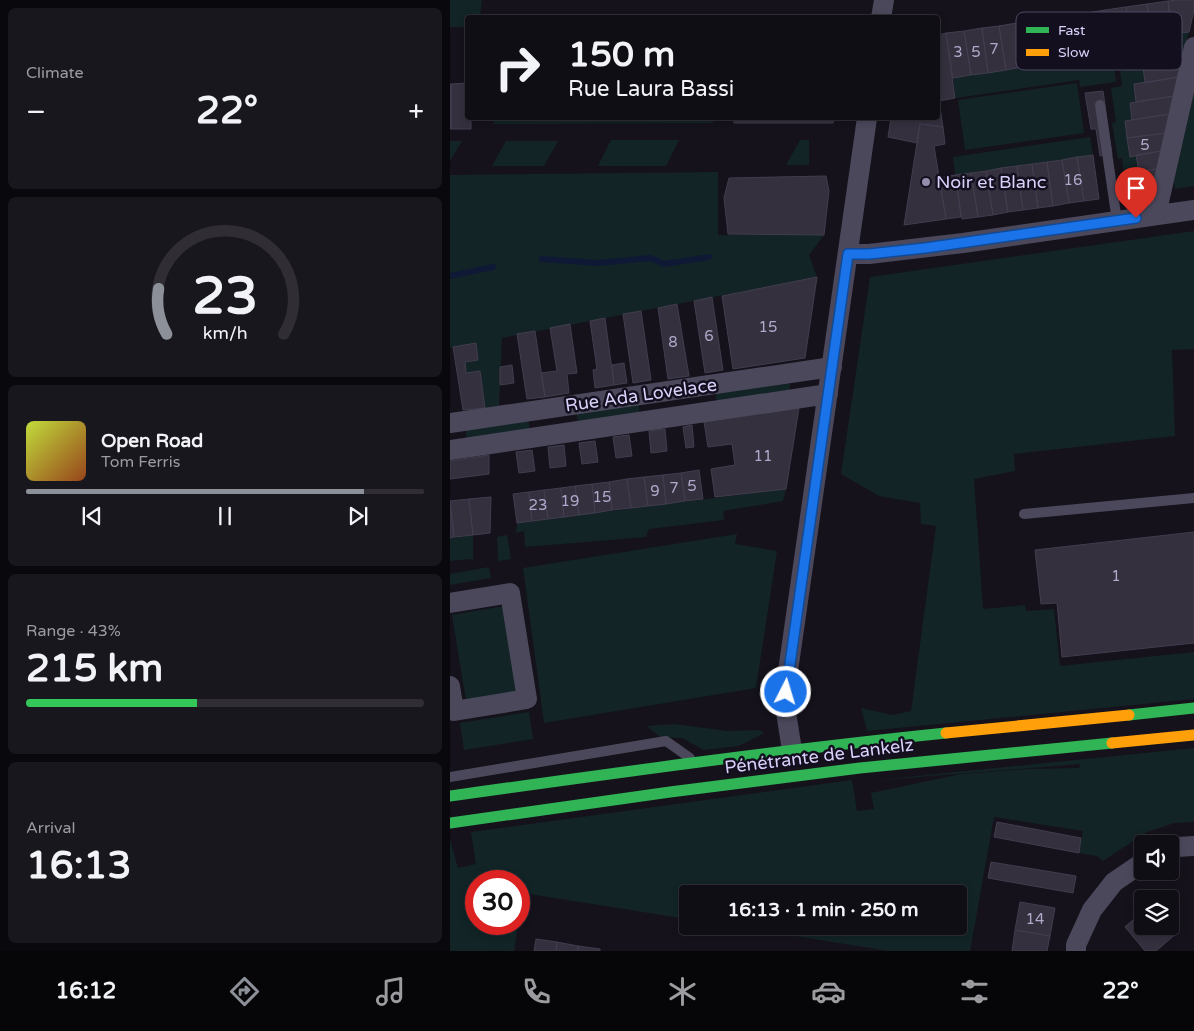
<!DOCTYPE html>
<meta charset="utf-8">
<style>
:root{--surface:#100e15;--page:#19171e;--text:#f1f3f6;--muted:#9c9ca0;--line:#302e34;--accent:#8c9099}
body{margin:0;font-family:"Varela Round",sans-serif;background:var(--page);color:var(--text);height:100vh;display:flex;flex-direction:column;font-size:19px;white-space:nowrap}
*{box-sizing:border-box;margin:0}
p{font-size:16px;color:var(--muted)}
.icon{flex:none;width:28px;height:28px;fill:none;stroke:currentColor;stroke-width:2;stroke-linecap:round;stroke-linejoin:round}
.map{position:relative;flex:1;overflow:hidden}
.details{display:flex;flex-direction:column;gap:8px;padding:8px;background:#09080c;width:450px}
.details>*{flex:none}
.top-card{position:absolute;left:15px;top:15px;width:475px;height:105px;border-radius:5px;box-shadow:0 2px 8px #0003,0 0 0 1px var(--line);background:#100e15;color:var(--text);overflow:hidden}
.controls{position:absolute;left:684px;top:835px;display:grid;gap:10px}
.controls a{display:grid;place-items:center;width:45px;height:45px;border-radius:5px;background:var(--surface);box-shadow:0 2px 8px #0003,0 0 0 1px var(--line);font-size:25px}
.speed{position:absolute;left:15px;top:870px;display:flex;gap:10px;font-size:25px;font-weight:700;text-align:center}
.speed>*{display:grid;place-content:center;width:65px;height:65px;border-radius:50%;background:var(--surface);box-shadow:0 2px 8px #0003,0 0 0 1px var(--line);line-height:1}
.speed .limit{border:8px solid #d22;background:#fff;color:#111}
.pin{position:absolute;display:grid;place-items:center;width:42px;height:42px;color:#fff;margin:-51px -21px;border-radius:50% 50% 50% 0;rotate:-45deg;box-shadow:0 0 5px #0007}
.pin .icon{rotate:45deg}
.me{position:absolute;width:55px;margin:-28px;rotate:5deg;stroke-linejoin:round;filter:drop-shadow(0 0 4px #0008)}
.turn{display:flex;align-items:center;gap:18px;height:105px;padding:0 20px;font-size:22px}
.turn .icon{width:65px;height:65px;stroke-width:2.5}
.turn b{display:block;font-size:35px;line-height:42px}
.big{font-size:38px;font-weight:700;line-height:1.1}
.details .widget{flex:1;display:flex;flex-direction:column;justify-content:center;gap:8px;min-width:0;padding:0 18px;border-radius:8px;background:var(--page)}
.details .dial{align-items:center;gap:0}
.dial svg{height:130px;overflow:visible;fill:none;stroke:var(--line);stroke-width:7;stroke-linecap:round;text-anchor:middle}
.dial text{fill:var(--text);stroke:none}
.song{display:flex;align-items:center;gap:15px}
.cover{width:60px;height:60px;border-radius:8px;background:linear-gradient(135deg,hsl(70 70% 55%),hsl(20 70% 35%))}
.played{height:5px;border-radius:2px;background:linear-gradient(90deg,var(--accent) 85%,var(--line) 85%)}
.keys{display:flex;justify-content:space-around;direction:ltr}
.heat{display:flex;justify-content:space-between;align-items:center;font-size:28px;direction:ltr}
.charge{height:8px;border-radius:4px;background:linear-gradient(90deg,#34c759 43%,var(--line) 0)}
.trip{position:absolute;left:229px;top:885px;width:288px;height:50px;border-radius:5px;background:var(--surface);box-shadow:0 2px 8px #0003,0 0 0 1px var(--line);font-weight:700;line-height:50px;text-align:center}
.tabs{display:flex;height:80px;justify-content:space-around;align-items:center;background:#060608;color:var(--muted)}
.tabs .icon{width:35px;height:35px}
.tabs .on{color:var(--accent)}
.tabs b{font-size:22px;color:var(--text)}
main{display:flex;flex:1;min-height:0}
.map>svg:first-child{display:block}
.green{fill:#122426}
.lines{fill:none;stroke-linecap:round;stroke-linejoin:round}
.stream{stroke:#0f1936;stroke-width:6}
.building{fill:#34303e;stroke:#423d4f}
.lane{stroke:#4b485b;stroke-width:10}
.street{stroke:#4b485b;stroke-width:20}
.fast{stroke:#30b455;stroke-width:11}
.slow{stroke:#ff9f0a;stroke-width:11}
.route-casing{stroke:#114b97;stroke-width:12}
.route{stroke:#1a73e8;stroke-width:9}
.poi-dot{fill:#958eac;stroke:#130f1f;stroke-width:2}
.labels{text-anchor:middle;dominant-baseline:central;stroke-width:5;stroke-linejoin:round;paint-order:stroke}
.number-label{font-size:15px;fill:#b0a9cb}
.poi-label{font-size:18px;fill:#dad1fa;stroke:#130f1f;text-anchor:start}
.street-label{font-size:18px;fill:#dad1fa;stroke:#130f1f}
.key{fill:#130f1f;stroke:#4f4961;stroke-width:1}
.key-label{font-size:14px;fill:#dad1fa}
</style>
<main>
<section class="details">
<div class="widget"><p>Climate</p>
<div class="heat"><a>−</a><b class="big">22°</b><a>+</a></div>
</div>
<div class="widget dial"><svg viewBox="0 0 100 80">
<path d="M14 69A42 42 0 1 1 86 69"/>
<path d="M14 69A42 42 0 0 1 9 41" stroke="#8c9099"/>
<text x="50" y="56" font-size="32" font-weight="700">23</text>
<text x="50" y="72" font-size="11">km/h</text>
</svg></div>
<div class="widget">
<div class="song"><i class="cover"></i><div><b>Open Road</b><p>Tom Ferris</p></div></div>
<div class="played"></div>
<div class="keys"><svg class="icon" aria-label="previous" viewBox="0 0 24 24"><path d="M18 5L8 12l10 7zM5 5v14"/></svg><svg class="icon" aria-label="pause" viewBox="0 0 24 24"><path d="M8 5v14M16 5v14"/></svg><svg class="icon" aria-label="next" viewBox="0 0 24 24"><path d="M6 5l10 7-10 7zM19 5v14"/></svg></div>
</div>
<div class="widget"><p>Range · 43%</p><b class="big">215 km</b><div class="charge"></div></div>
<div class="widget"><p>Arrival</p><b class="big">16:13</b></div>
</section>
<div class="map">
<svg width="744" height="951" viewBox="0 0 744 951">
<rect width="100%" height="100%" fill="#15121c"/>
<!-- green -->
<path class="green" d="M 0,0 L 32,0 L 30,17 L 18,18 L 17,27 L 0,27 Z
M 739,32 L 733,55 L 664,66 L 666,82 L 630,87 L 629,80 L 506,98 L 503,78 L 661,55 L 660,43 Z
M 693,67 L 695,83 L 684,84 L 686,102 L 680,103 L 682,120 L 675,121 L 680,156 L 686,156 L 689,172 L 674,174 L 672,158 L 668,159 L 662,123 L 666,122 L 661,88 L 672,86 L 670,71 Z
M 627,83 L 634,133 L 515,150 L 508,100 Z
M 744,84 L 744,186 L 725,189 L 723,174 Z
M 44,118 L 263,118 L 263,123 L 44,124 Z
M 640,137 L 643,155 L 505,175 L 503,157 Z
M 161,140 L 229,140 L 216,166 L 148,166 Z
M 350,140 L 359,140 L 359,165 L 336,165 Z
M 0,141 L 12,141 L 0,161 Z
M 56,141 L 108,141 L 94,166 L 42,166 Z
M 268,172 L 268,235 L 374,235 L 359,255 L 367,277 L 52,338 L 49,406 L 35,408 L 30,372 L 16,373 L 15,362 L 28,360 L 26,343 L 0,348 L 0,175 Z
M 744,231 L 744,349 L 722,350 L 725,436 L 564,454 L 565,471 L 524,479 L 533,609 L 575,605 L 576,611 L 604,609 L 610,666 L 744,652 L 744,699 L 417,731 L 411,708 L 443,715 L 461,711 L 486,526 L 471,524 L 470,503 L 429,496 L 391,474 L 420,277 Z
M 341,378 L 339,394 L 267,405 L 265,389 Z
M 188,400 L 190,416 L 128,425 L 126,409 Z
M 78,416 L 80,432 L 17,441 L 15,426 Z
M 336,489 L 333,501 L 273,511 L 274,520 L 199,529 L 196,537 L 75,547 L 74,531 L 66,533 L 67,523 Z
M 287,534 L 285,544 L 327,551 L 306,688 L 94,723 L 73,568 Z
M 23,535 L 23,559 L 0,561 L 0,538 Z
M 57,535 L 61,559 L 48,561 L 47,537 Z
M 39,567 L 41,578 L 0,585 L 0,574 Z
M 54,606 L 68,692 L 16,701 L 2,615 Z
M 79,712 L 83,739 L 14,750 L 10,723 Z
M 224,724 L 278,731 L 309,730 L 314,733 L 289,746 L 254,750 L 232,738 L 210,737 L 197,726 Z
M 744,748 L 744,822 L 724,823 L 697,832 L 653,861 L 647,856 L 629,853 L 633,831 L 544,817 L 520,951 L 439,951 L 282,926 L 508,926 L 508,894 L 238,894 L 237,919 L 73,893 L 69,919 L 69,881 L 26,881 L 26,924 L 68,924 L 64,951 L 0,951 L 0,839 L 8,868 L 26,864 L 21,832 L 402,780 L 407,811 L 424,809 L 421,793 L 511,774 L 579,769 L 629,768 L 630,764 L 418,781 Z"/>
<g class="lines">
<!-- stream -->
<path class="stream" d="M 92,259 L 148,263 L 201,258 L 214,264 L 259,257
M 0,276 L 43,267"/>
</g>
<!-- building -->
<path class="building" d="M 727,0 L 744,0 L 744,10 L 739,32 L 722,34 L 718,1 Z
M 718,1 L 722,34 L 702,37 L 697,4 Z
M 697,4 L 702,37 L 681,40 L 676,7 Z
M 676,7 L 681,40 L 660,43 L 655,10 Z
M 655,10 L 662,55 L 644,57 L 637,13 Z
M 567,23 L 573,67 L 556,70 L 549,26 Z
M 549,26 L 556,70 L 538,73 L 532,28 Z
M 532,28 L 538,73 L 521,75 L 514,31 Z
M 514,31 L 521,75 L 503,78 L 496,33 Z
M 496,33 L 505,98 L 489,101 L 493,127 L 470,124 L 467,143 L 438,137 L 441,118 L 488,118 L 488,35 Z
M 732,61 L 728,77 L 695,83 L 693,67 Z
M 728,77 L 724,96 L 686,102 L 684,84 Z
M 18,83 L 18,118 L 21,118 L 21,129 L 1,129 L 1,84 Z
M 0,84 L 1,84 L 1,129 L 0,129 Z
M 653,91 L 662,154 L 650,156 L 646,129 L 641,129 L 635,93 Z
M 724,96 L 720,114 L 682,120 L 680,103 Z
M 720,114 L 716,133 L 677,138 L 675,121 Z
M 284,118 L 384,118 L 383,123 L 284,123 Z
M 470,124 L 493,127 L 495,144 L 484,146 L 496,219 L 454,225 Z
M 716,133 L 711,151 L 680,157 L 677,138 Z
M 711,151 L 707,169 L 689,172 L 686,155 Z
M 643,155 L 649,199 L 634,201 L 627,157 Z
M 627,157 L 634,201 L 619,203 L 612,160 Z
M 612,160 L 619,203 L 603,206 L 597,162 Z
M 597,162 L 603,206 L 588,208 L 582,164 Z
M 582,164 L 588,208 L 573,210 L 567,166 Z
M 567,166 L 573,210 L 558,212 L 551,168 Z
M 551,168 L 558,212 L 543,215 L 536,171 Z
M 707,169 L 702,189 L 681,191 L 680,189 L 672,190 L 670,175 Z
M 536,171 L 543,215 L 528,217 L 521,173 Z
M 521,173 L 528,217 L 512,219 L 505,175 Z
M 505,175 L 511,217 L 496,219 L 489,178 Z
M 376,176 L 379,191 L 374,235 L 278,234 L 274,198 L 279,178 Z
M 367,277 L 355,358 L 283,369 L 272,296 Z
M 262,297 L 273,370 L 255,373 L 244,301 Z
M 227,304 L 239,376 L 218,379 L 208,308 Z
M 191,311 L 201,380 L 183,383 L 173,314 Z
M 155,318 L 164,385 L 145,388 L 143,370 L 147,369 L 140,321 Z
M 120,324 L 127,373 L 117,374 L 119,393 L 95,397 L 91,373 L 107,371 L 100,328 Z
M 85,331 L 95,397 L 77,399 L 67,334 Z
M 26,343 L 28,360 L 15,362 L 16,373 L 30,371 L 35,408 L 13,410 L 3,347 Z
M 174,363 L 177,383 L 164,385 L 162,365 Z
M 62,365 L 64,383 L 50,385 L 50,367 Z
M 349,408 L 336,489 L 265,497 L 261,469 L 285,465 L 282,444 L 258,447 L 254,422 Z
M 242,425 L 244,447 L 236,448 L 233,427 Z
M 215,429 L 217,451 L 201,453 L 199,431 Z
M 179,435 L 182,456 L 166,458 L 163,437 Z
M 145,441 L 148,462 L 132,464 L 129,443 Z
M 114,445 L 116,466 L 100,468 L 98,447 Z
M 82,450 L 85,471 L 69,473 L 66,452 Z
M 39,455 L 39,474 L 0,479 L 0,461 Z
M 249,470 L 253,499 L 235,501 L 231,473 Z
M 231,473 L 235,501 L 216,504 L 213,475 Z
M 213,475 L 216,504 L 198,506 L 194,477 Z
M 194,477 L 198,506 L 181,508 L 177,479 Z
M 177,479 L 181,508 L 162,510 L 159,482 Z
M 159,482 L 162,510 L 145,513 L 142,484 Z
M 142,484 L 145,513 L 129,515 L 125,486 Z
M 125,486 L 129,515 L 114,517 L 111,488 Z
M 111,488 L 114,517 L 98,519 L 94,490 Z
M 94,490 L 98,519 L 82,521 L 79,492 Z
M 79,492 L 82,521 L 67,523 L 63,494 Z
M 41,497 L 40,533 L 23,535 L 19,499 Z
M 19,499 L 23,535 L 4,537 L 0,501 Z
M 0,501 L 4,537 L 0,538 Z
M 744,532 L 744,643 L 612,657 L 607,603 L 591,604 L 585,550 Z
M 547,822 L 631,838 L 629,853 L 544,837 Z
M 541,862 L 626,876 L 623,893 L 538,878 Z
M 570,902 L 605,908 L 600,936 L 565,930 Z
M 692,912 L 692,926 L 720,926 L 720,924 L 727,933 L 706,951 L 695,951 L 675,927 Z
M 565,930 L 600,936 L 597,951 L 562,951 Z
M 86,939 L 107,942 L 106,951 L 84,951 Z
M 107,942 L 128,946 L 128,951 L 106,951 Z
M 128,946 L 150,949 L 150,951 L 128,951 Z"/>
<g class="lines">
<!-- lane -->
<path class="lane" d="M 650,105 L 667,221
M 574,514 L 744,498
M 0,777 L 216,741 L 240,758"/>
<!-- street -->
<path class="street" d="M 431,18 L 434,0
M 706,215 L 744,47
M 398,254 L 419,254 L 513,243 L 744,210
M 0,423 L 382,367
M 0,450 L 378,394
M 0,603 L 60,593 L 77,699 L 4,711 L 0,686
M 342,750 L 335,706 L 337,678 L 417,118
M 720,850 L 727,847 L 744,846
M 626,951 L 626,945 L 642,910 L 664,882 L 692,863"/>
<!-- fast -->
<path class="fast" d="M 679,715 L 744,708
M 0,796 C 165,773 330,750 496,733
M 0,823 L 220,792 L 410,768 L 662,743"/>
<!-- slow -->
<path class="slow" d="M 496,733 L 679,715
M 662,743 L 744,735"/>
</g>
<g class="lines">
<defs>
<path id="route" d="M 336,692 L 398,254 L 419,254 L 475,248 L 686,218"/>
</defs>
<!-- route casing -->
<use href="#route" class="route-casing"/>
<!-- route -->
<use href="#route" class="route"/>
</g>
<!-- markers -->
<circle class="poi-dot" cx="476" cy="182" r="5"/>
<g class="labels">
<!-- number labels -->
<g class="number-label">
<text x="544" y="49">7</text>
<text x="508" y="52">3</text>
<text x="526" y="52">5</text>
<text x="695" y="145">5</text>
<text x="623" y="180">16</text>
<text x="318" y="327">15</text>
<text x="259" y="336">6</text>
<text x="223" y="342">8</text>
<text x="313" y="456">11</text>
<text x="242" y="486">5</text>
<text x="224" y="488">7</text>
<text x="205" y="491">9</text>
<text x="152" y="497">15</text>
<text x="120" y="501">19</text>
<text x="88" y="505">23</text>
<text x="666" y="576">1</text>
<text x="585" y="919">14</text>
</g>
<!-- poi labels -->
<g class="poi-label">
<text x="486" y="182">Noir et Blanc</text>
</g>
<!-- street labels -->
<g class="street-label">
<text transform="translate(191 395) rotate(-8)">Rue Ada Lovelace</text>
<text transform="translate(369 756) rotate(-7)">Pénétrante de Lankelz</text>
</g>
</g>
<!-- legend -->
<rect x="566" y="12" width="166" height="58" rx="8" class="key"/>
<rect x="576" y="27" width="23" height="6" fill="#30b455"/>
<rect x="576" y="49" width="23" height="7" fill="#ff9f0a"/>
<g class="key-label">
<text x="608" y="35">Fast</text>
<text x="608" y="57">Slow</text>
</g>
</svg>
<div class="controls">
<a><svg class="icon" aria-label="sound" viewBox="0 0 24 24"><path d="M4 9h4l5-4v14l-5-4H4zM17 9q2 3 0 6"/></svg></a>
<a><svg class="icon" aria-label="layers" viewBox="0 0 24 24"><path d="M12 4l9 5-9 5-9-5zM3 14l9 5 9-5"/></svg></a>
</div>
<div class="speed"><div class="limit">30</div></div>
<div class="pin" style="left:686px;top:218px;background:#d93025"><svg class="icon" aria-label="arrive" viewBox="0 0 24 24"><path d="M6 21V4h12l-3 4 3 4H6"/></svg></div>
<svg class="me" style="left:336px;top:692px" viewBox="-20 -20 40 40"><circle r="17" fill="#1a73e8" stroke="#fff" stroke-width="3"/><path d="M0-11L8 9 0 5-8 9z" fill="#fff"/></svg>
<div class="trip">16:13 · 1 min · 250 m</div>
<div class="top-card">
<div class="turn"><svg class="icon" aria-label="right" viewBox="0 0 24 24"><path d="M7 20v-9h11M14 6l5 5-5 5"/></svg><div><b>150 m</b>Rue Laura Bassi</div></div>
</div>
</div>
</main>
<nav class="tabs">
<b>16:12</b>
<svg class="icon on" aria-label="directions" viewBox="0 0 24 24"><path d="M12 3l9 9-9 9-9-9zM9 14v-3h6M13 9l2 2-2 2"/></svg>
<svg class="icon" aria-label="music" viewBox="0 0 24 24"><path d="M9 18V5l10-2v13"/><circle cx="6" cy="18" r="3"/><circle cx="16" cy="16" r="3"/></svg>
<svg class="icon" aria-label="phone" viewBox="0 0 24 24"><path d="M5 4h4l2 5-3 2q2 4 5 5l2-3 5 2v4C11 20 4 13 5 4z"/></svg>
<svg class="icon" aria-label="climate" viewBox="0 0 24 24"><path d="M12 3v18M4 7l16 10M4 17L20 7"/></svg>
<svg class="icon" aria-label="car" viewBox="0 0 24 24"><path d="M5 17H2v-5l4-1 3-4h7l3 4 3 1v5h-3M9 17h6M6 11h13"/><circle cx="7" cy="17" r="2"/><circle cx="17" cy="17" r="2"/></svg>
<svg class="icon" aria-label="filters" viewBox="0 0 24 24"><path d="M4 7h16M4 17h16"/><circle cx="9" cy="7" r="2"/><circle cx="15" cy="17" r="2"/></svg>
<b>22°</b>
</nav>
